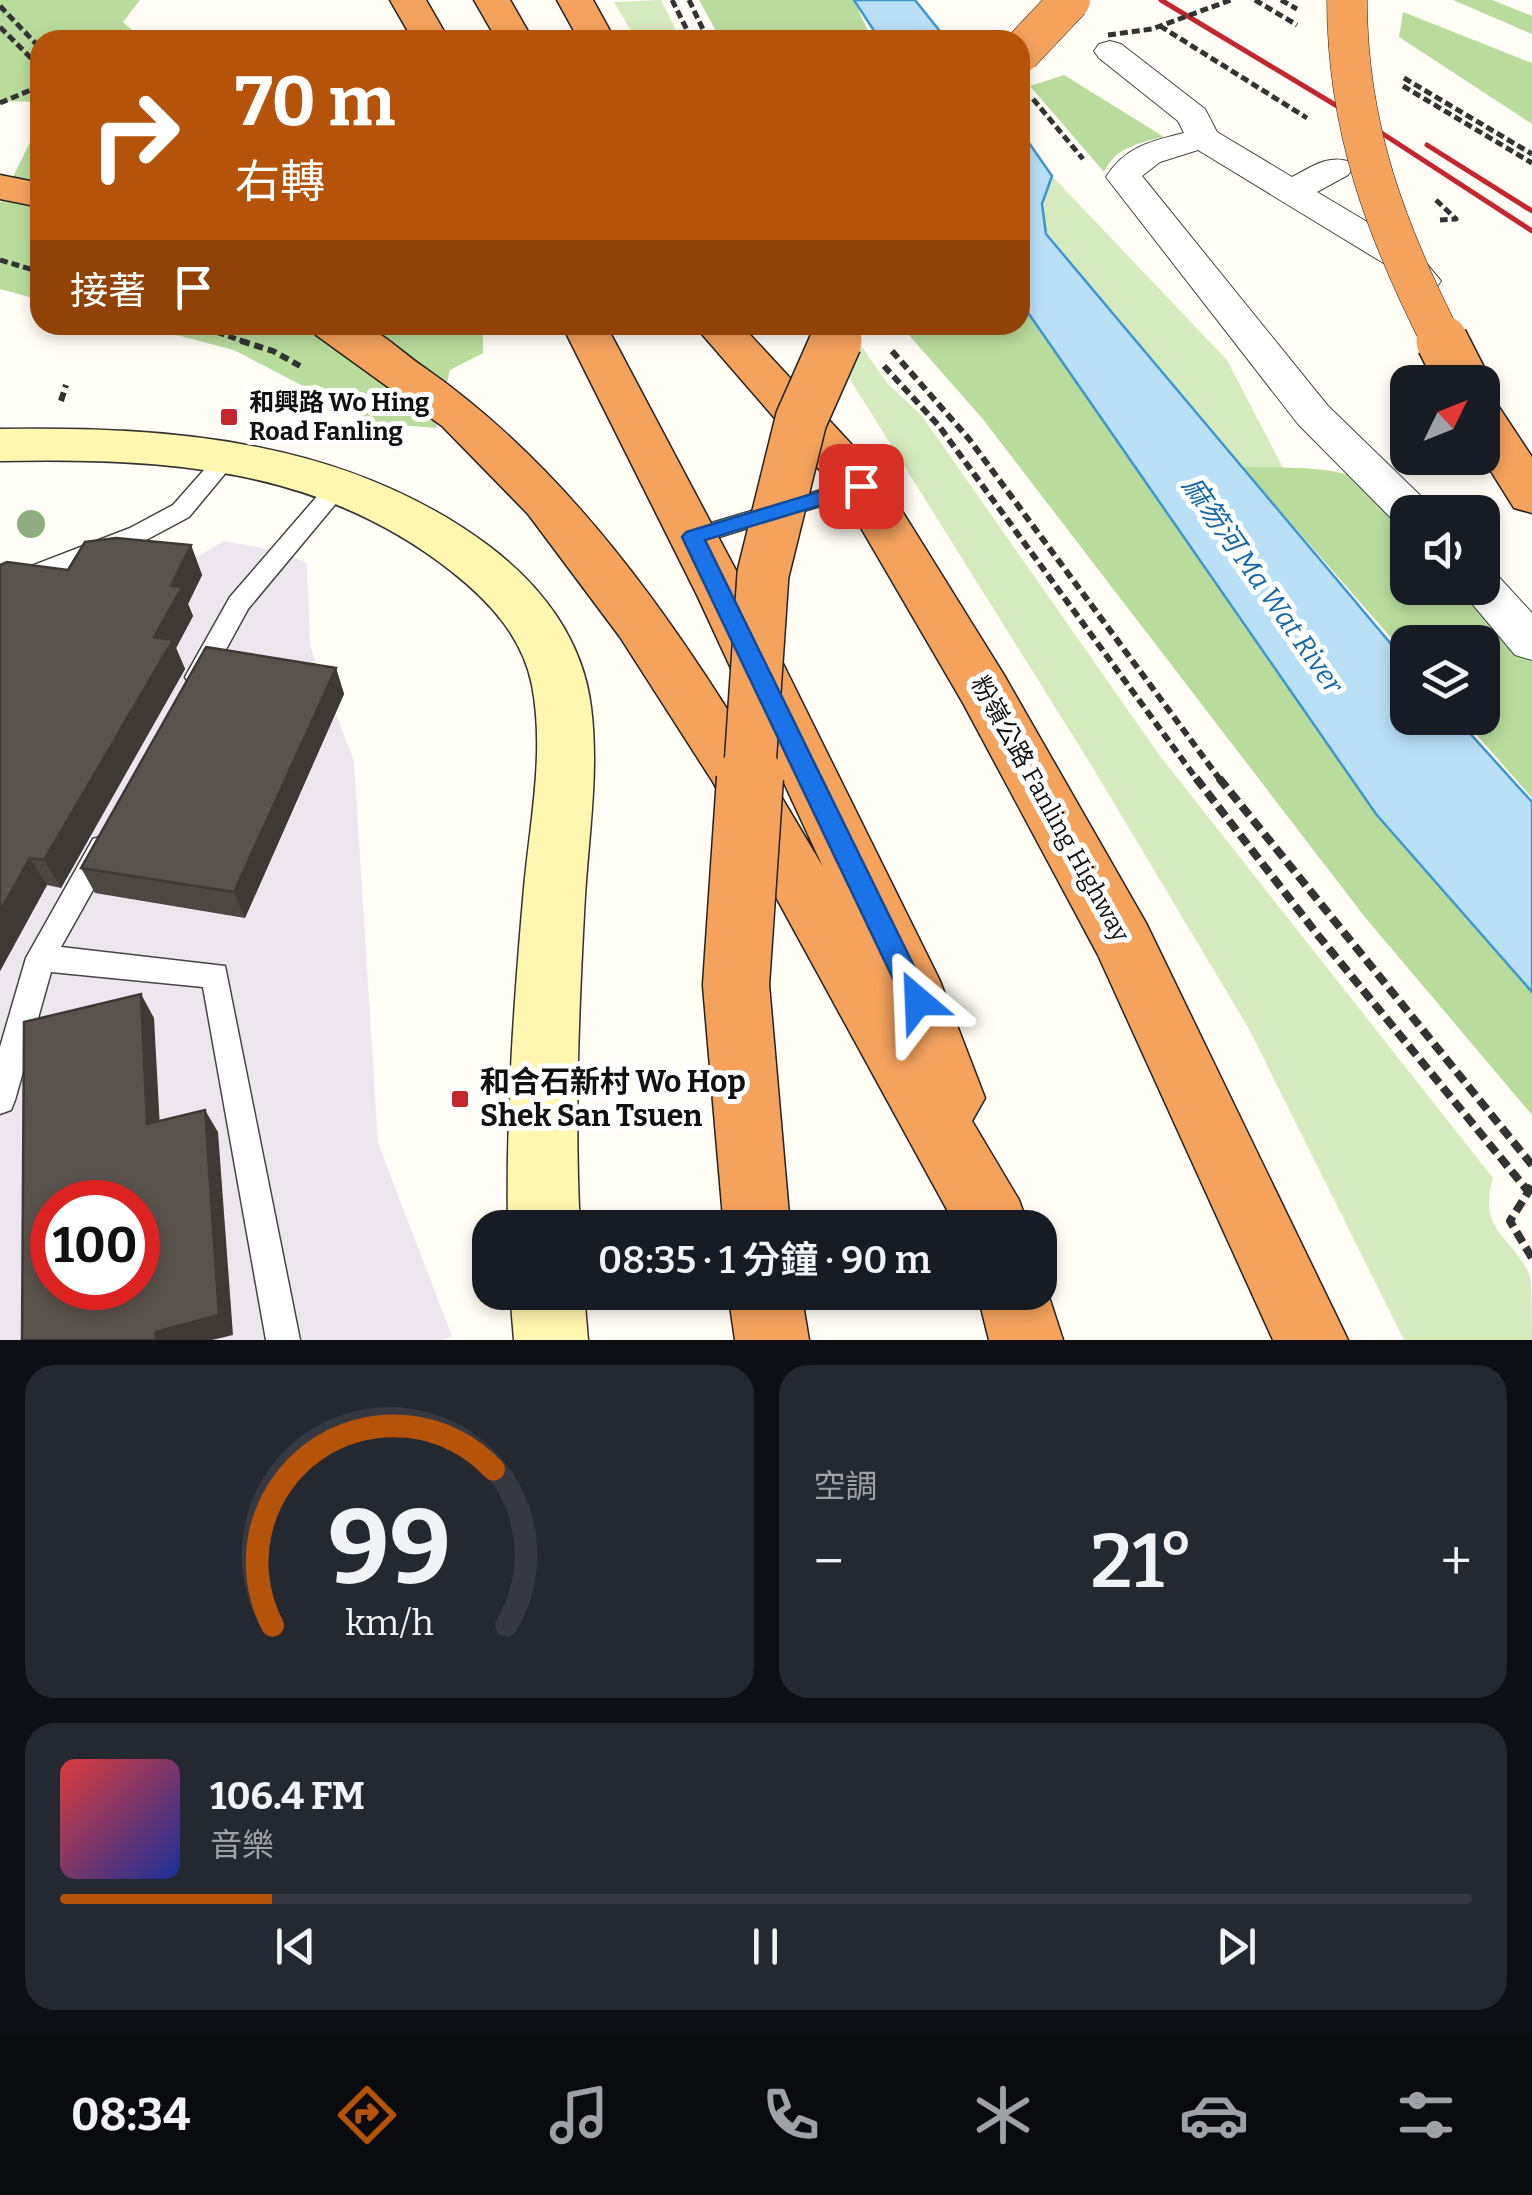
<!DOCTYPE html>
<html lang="zh-TW">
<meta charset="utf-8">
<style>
:root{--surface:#171b24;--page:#242831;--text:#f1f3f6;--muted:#9ea1a6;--line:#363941;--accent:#b45309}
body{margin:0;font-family:Bitter,"Noto Sans TC",serif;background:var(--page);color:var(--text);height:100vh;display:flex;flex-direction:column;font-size:38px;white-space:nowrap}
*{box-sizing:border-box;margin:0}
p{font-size:32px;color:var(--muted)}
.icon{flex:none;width:55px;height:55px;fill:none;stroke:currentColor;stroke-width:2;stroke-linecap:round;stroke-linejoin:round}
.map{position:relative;height:1340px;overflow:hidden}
.drawer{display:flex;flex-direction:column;gap:25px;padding:25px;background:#0d0f14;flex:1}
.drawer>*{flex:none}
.banner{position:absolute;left:30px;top:30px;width:1000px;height:305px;border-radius:30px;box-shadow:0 5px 15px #0003;background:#b45309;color:#fff;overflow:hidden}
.needle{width:65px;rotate:47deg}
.fabs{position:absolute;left:1390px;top:365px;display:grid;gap:20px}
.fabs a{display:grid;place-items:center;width:110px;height:110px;border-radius:20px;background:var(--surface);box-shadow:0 5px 15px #0003;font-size:50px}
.speed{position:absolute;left:30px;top:1180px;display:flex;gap:20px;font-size:50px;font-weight:700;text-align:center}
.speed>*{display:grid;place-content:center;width:130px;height:130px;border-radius:50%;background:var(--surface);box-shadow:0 5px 15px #0003;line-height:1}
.speed .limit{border:15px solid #d22;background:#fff;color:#111}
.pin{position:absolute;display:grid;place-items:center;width:85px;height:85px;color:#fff;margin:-42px;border-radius:20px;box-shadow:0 5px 15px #0006}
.me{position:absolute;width:110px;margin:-55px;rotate:334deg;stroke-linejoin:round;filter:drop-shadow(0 0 8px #0008)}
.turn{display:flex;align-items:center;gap:35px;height:210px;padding:0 40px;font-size:45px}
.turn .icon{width:130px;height:130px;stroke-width:2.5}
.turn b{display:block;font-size:70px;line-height:85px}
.then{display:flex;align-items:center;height:95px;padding:0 40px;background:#0003;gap:20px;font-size:38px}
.big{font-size:75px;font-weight:600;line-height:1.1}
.drawer .tile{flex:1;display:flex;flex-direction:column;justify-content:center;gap:15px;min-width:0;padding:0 35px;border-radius:30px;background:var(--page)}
.drawer .dial{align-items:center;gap:0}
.dial svg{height:260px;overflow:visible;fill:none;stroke:var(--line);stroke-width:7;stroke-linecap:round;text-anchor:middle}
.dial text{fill:var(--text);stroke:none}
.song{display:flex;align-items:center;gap:30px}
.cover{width:120px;height:120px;border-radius:15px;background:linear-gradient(135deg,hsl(0 70% 55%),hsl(230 70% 35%))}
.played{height:10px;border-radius:5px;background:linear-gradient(90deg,var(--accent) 15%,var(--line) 15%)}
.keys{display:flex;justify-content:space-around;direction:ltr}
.heat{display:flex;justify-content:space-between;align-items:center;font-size:55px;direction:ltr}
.drawer .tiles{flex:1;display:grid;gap:25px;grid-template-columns:1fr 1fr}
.tile:last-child{grid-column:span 2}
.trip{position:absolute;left:472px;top:1210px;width:585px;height:100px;border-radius:30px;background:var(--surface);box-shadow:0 5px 15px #0003;font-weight:600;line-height:100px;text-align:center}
.dock{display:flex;height:160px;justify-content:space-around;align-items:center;background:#090b0e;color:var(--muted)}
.dock .icon{width:70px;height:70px}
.dock .selected{color:var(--accent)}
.dock b{font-size:45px;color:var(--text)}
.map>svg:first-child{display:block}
.industrial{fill:#eee6ef;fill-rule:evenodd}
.green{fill:#d5ebbd}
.forest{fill:#b9dc9c}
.water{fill:#b9e0f7;stroke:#3f96cf;stroke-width:2.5}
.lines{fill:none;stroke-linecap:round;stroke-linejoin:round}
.lane-casing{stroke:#444;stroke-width:3}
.street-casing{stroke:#444;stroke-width:2}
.secondary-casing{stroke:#333;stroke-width:3}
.highway-casing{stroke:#222;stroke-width:3}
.path-far2{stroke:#333;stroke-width:5;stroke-dasharray:8 4;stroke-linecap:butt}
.path-far1{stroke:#333;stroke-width:6;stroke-dasharray:9 5;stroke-linecap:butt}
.path{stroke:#333;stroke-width:8;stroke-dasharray:12 6;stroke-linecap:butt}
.lane{fill:#fff;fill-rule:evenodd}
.street{fill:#fff;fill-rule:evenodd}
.secondary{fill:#fff6b0;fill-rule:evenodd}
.highway{fill:#f5a25d;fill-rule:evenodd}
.rail{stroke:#c4262e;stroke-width:5}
.highway-bridge-far2-casing{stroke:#222;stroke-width:41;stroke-linecap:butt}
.highway-bridge-far1-casing{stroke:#222;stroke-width:54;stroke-linecap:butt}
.highway-bridge-casing{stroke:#222;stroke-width:69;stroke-linecap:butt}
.path-bridge{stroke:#333;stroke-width:5;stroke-dasharray:8 4;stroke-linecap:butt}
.highway-bridge-far2{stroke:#f5a25d;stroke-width:40}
.highway-bridge-far1{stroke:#f5a25d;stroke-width:51}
.highway-bridge{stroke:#f5a25d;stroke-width:66}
.tree{fill:#8dad7f}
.wall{fill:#4d4742}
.shaded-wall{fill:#3f3936}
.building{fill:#5a524d;stroke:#3f3936;stroke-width:2.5;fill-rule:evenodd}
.route{fill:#1a73e8;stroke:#114b97;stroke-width:2.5}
.poi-dot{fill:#c4262e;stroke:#fff;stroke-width:4}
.labels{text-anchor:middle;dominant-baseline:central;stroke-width:10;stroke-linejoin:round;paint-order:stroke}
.poi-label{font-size:25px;font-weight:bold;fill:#111;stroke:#fff;text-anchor:start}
.street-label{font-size:25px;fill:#111;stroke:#fff}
.water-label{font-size:28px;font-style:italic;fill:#1768a6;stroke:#fff}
.near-poi-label{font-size:30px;font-weight:bold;fill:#111;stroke:#fff;text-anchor:start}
</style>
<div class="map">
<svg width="1532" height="1340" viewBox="0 0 1532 1340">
<rect width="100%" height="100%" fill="#fffdf5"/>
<!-- industrial -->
<path class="industrial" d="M 224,541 L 283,552 L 307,563 L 310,646 L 354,761 L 378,1143 L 452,1336 L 443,1340 L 0,1340 L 0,595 L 91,572 L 199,556 ZM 52,1202 L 138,1202 L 138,1288 L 52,1288 Z"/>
<!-- green -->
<path class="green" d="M 661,0 L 681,40 L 636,40 L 614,2 Z
M 1052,176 L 1227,360 L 1283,468 L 1253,480 L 1050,240 C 1038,219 1044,198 1052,176 Z
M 816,325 L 847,325 L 887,383 L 922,416 L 1160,756 L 1493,1178 C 1477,1231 1512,1235 1530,1276 C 1532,1292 1532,1322 1532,1340 L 1404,1340 L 1249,1029 L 1093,768 Z"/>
<!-- forest -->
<path class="forest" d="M 0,0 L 140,0 L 123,22 L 143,40 L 40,40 L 40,102 L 0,101 Z
M 699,0 L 854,0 L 872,40 L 721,40 Z
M 1453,0 L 1492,0 L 1532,16 L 1532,34 Z
M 1403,12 L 1532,63 L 1532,124 L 1399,37 Z
M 1064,75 L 1164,137 C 1139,143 1116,147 1104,172 L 1030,86 Z
M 40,122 L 40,300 L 0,289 L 0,203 Z
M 1020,301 L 1372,806 L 1532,990 L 1532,1115 L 1364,916 L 982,418 L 900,325 L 1020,325 Z
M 138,325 L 483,325 L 483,353 L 450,370 L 436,428 L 374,423 L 234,350 Z
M 1242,467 C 1308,469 1360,461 1410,512 L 1408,588 L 1482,588 L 1532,636 L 1532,798 L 1462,718 L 1482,718 L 1482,642 L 1408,642 L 1407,656 Z"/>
<!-- water -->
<path class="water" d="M 854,0 L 915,0 L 947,40 L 880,40 Z
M 1020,130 L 1052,176 L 1042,204 L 1046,234 L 1407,663 L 1408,718 L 1456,718 L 1532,802 L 1532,992 L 1376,814 L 1020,301 Z"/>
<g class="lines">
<defs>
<path id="lane" d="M 227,451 L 238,458 L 189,517 L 146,540 L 0,596 L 0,578 L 130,528 L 173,505 L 219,453 Z
M 340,476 L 351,484 L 348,489 L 248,609 L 207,684 L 189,684 L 185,677 L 230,597 L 332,479 Z
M 861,478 L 872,486 L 869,491 L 693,545 L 681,537 L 685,531 Z
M 103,836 L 113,839 L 117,847 L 61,947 L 225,966 L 300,1340 L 266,1340 L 203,987 L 51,972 L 15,1100 L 11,1110 L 0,1114 L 0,1047 L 26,958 L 93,839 Z"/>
<path id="street" d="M 1110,41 L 1121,44 L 1205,109 L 1217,132 L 1292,177 C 1311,167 1327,155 1348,161 L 1353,168 L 1348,175 L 1317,192 L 1416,251 L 1441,281 L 1435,289 C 1412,295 1404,284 1390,267 L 1198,150 L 1160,162 L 1142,176 L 1328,406 L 1426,501 L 1432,512 L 1408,512 L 1408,526 L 1396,523 L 1298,424 L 1106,177 C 1125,147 1151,141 1184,133 L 1178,121 L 1099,58 L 1094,51 L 1099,44 Z
M 1482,572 L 1498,576 L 1532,613 L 1532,660 L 1515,655 L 1459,588 L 1482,588 Z"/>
<path id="secondary" d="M 0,429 C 172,426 347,440 489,546 C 542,586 583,640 591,707 C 599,770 589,833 585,896 C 579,1006 574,1117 580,1228 L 508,1228 C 506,1114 514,1001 524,888 C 530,822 545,752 532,685 C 522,636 489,601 451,571 C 317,466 164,458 0,461 Z
M 510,1292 L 584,1292 L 588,1340 L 514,1340 Z"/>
<path id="highway" d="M 390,0 L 426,0 L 449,40 L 413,40 Z
M 474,0 L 510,0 L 533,40 L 497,40 Z
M 557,0 L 593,0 L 615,40 L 579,40 Z
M 0,175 L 40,183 L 40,207 L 0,199 Z
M 310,325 C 325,325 348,321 362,325 C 383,332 406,356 425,368 C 601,491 716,686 823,867 L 697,595 L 562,325 L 606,325 L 749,595 L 940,981 L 985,1098 L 972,1121 L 1019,1200 L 1029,1228 L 957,1228 L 713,782 L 620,637 L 528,514 L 442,426 L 316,335 Z
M 694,325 L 741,325 L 879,474 L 1004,675 L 1146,923 L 1348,1340 L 1273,1340 L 1098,955 L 963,703 L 843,497 Z
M 1482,403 L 1499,407 L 1532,457 L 1532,513 L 1514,508 L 1482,457 Z
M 1040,1269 L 1063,1340 L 989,1340 L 977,1292 L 1040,1292 Z
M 728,1292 L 801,1292 L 809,1340 L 735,1340 Z"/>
</defs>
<!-- lane casing -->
<use href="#lane" class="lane-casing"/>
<!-- street casing -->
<use href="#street" class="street-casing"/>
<!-- secondary casing -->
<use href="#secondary" class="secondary-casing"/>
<!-- highway casing -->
<use href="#highway" class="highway-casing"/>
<!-- path-far2 -->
<path class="path-far2" d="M 672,0 L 692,40
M 689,0 L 708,40
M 1255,0 L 1297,25
M 1281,0 L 1297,9
M 0,6 L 40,48
M 1160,26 L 1307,118
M 0,27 L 40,67
M 1404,78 L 1532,154
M 1403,86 L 1532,163
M 1033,99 L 1083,159
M 0,103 L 40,86
M 1436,200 L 1456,219 L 1440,220
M 0,260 L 40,272
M 194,325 L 249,343"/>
<!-- path-far1 -->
<path class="path-far1" d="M 241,341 L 273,351 L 300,366
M 892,351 L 969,439 L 1221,781
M 884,366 L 939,426 L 1198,781
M 61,401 L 66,385"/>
<!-- path -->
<path class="path" d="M 1196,778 L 1317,934 L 1532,1196
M 1219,778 L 1532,1165
M 1532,1186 L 1510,1221 L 1532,1258"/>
<!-- lane -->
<use href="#lane" class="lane"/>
<!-- street -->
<use href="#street" class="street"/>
<!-- secondary -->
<use href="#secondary" class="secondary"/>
<!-- highway -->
<use href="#highway" class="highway"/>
<!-- rail -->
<path class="rail" d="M 1161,0 L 1377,130 L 1532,231
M 1427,145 L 1532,211"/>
<defs>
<path id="highway-bridge-far2" d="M 1347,0 C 1347,128 1386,231 1443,343
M 1020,53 L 1070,0
M 835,343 L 843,325"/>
<path id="highway-bridge-far1" d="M 1442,341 L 1463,382
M 749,781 L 763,574 L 801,420 L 836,341"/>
<path id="highway-bridge" d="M 750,778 L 736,985 L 757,1228"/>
</defs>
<!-- highway-bridge-far2 casing -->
<use href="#highway-bridge-far2" class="highway-bridge-far2-casing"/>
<!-- highway-bridge-far1 casing -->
<use href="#highway-bridge-far1" class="highway-bridge-far1-casing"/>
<!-- highway-bridge casing -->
<use href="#highway-bridge" class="highway-bridge-casing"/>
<!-- path-bridge -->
<path class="path-bridge" d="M 1108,35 L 1152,29 L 1231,0"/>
<!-- highway-bridge-far2 -->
<use href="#highway-bridge-far2" class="highway-bridge-far2"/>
<!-- highway-bridge-far1 -->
<use href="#highway-bridge-far1" class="highway-bridge-far1"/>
<!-- highway-bridge -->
<use href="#highway-bridge" class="highway-bridge"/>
</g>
<!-- trees -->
<circle class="tree" cx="31" cy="524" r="14"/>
<!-- wall -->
<path class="wall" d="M 191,545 L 202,575 L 188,604 L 193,616 L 176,648 L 185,669 L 61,888 L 47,885 L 0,971 L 0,565 L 68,570 Z
M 336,668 L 344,694 L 245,918 L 95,893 L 81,868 Z"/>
<!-- shaded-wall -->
<path class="shaded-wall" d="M 191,545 L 202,575 L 188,604 L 193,616 L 176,648 L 185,669 L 61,888 L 44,860 L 154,637 L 171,586 Z
M 336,668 L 344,694 L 245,918 L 234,892 Z
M 30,858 L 47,885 L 0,971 L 0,911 Z
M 141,994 L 154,1018 L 161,1147 L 147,1124 Z
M 205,1110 L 218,1132 L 233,1335 L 212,1340 L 156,1340 L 156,1332 Z"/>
<!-- building -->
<path class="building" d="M 116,538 L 191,545 L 171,586 L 182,587 L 154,637 L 173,640 L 44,860 L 30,858 L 0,911 L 0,565 L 7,562 L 68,570 L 85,542 Z
M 206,647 L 336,668 L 234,892 L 81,868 Z
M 141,994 L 147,1124 L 205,1110 L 219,1315 L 156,1332 L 156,1340 L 22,1340 L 24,1022 ZM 52,1202 L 138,1202 L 138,1288 L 52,1288 Z"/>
<!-- route -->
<path class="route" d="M 861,479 L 868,481 L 871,486 L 868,491 L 705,540 L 931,1001 L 927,1010 L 918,1013 L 908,1010 L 682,537 L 686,532 Z"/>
<!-- markers -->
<g class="poi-dot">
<rect x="219" y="407" width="20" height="20" rx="5"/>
<rect x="450" y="1089" width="20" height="20" rx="5"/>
</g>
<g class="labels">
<!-- poi labels -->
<g class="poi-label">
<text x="249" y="403">和興路 Wo Hing<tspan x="249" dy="29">Road Fanling</tspan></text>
</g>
<!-- street labels -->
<g class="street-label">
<text transform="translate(1050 809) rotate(61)">粉嶺公路 Fanling Highway</text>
</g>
<!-- water labels -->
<g class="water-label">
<text transform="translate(1263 585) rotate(55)">麻笏河 Ma Wat River</text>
</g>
<!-- near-poi labels -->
<g class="near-poi-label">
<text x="480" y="1082">和合石新村 Wo Hop<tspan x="480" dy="34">Shek San Tsuen</tspan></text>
</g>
</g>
</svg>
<div class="fabs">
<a><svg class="needle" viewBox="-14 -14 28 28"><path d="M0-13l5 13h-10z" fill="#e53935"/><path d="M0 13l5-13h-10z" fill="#9ea1a6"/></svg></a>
<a><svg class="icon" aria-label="sound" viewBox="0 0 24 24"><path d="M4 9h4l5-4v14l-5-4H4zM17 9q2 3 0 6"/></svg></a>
<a><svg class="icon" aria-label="layers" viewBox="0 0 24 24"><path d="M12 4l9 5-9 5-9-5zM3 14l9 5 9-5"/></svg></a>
</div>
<div class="speed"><div class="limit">100</div></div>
<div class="pin" style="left:861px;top:486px;background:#d93025"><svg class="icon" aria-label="arrive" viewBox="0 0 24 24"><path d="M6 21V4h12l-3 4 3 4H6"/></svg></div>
<svg class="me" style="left:918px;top:1001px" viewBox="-20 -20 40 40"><path d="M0-17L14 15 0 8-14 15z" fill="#1a73e8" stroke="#fff" stroke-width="4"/></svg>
<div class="trip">08:35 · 1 分鐘 · 90 m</div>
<div class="banner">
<div class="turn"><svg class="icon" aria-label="right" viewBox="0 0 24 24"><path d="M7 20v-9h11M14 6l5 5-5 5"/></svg><div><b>70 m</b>右轉</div></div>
<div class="then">接著<svg class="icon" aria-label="arrive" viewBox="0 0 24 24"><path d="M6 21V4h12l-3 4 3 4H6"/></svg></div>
</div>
</div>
<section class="drawer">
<div class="tiles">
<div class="tile dial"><svg viewBox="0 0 100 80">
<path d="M14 69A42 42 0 1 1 86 69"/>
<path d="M14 69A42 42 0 0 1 82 21" stroke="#b45309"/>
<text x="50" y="56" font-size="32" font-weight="700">99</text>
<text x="50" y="72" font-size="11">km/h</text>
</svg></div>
<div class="tile"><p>空調</p>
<div class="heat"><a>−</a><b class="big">21°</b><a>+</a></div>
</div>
<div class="tile">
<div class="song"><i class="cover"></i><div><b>106.4 FM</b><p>音樂</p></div></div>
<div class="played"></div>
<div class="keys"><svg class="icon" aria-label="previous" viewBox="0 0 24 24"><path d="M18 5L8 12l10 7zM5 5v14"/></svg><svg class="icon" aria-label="pause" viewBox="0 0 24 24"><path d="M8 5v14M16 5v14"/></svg><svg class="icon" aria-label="next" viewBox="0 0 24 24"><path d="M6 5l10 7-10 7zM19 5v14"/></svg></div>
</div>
</div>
</section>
<nav class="dock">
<b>08:34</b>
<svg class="icon selected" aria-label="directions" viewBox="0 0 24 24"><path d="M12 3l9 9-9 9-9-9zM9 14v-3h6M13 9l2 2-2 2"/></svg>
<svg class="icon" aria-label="music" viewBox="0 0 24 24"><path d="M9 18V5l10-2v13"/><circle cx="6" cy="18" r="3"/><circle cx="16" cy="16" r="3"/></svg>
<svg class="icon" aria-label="phone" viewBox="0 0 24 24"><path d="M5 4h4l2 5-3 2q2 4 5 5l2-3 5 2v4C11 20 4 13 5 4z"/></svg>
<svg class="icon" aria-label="climate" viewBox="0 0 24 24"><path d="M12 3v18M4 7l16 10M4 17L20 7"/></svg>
<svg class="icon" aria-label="car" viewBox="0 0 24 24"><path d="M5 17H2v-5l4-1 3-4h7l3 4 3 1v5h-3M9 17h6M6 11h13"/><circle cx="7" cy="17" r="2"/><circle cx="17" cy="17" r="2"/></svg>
<svg class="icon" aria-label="filters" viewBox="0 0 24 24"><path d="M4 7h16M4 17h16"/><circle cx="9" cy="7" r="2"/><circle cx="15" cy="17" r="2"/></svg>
</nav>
